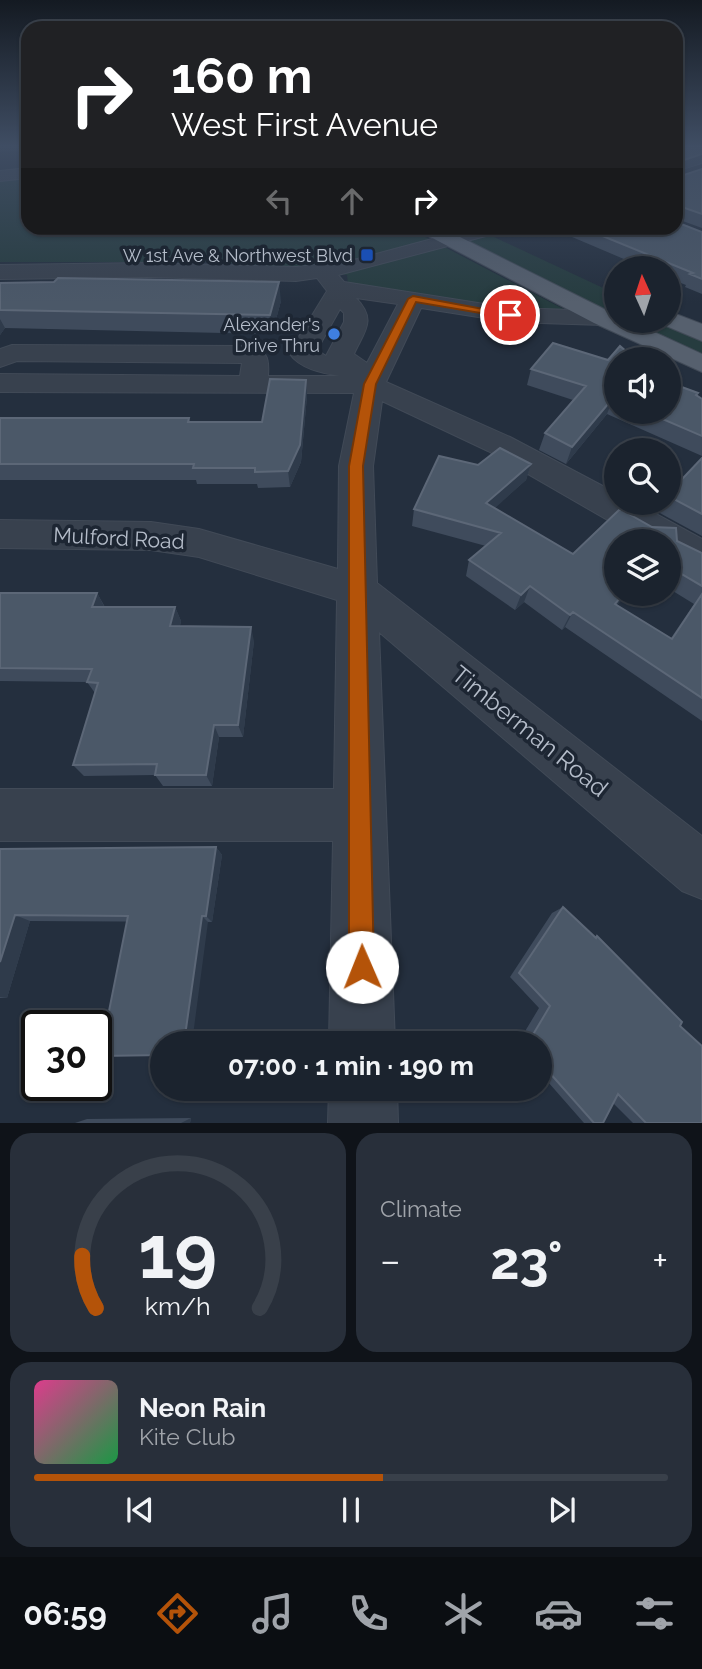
<!DOCTYPE html>
<meta charset="utf-8">
<style>
:root{--surface:#1b232e;--page:#282f3a;--text:#f1f3f6;--muted:#a0a4aa;--line:#39404a;--accent:#b45309}
body{margin:0;font-family:Raleway,sans-serif;background:var(--page);color:var(--text);height:100vh;display:flex;flex-direction:column;font-size:26px;white-space:nowrap}
*{box-sizing:border-box;margin:0}
p{font-size:23px;color:var(--muted)}
.icon{flex:none;width:38px;height:38px;fill:none;stroke:currentColor;stroke-width:2;stroke-linecap:round;stroke-linejoin:round}
.map{position:relative;height:1123px;overflow:hidden}
.sheet{display:flex;flex-direction:column;gap:10px;padding:10px;background:#0f1319;flex:1}
.sheet>*{flex:none}
.hud{position:absolute;left:21px;top:21px;width:662px;height:214px;border-radius:21px;box-shadow:0 2px 5px #0004,0 0 0 2px var(--line);background:#202124;color:#fff;overflow:hidden}
.needle{width:46px;rotate:357deg}
.controls{position:absolute;left:604px;top:256px;display:grid;gap:14px}
.controls a{display:grid;place-items:center;width:77px;height:77px;border-radius:50%;background:var(--surface);box-shadow:0 2px 5px #0004,0 0 0 2px var(--line);font-size:35px}
.speed{position:absolute;left:21px;top:1010px;display:flex;gap:14px;font-size:35px;font-weight:700;text-align:center}
.speed>*{display:grid;place-content:center;width:91px;height:91px;border-radius:50%;background:var(--surface);box-shadow:0 2px 5px #0004,0 0 0 2px var(--line);line-height:1}
.speed .limit{border:4px solid #111;border-radius:10px;background:#fff;color:#111}
.pin{position:absolute;display:grid;place-items:center;width:60px;height:60px;color:#fff;margin:-30px;border:4px solid #fff;border-radius:50%;box-shadow:0 2px 7px #0007}
.me{position:absolute;width:77px;margin:-38px;rotate:359deg;stroke-linejoin:round;filter:drop-shadow(0 0 5px #0008)}
.turn{display:flex;align-items:center;gap:24px;height:147px;padding:0 35px;font-size:32px}
.turn .icon{width:91px;height:91px;stroke-width:2.5}
.turn b{display:block;font-size:49px;line-height:60px}
.lanes{display:flex;align-items:center;height:66px;padding:0 35px;background:#0003;justify-content:center;gap:35px;direction:ltr}
.lanes .off{opacity:.35}
.big{font-size:52px;font-weight:700;line-height:1.1}
.sheet .card{flex:1;display:flex;flex-direction:column;justify-content:center;gap:10px;min-width:0;padding:0 24px;border-radius:21px;background:var(--page)}
.sheet .dial{align-items:center;gap:0}
.dial svg{height:182px;overflow:visible;fill:none;stroke:var(--line);stroke-width:7;stroke-linecap:round;text-anchor:middle}
.dial text{fill:var(--text);stroke:none}
.song{display:flex;align-items:center;gap:21px}
.cover{width:84px;height:84px;border-radius:10px;background:linear-gradient(135deg,hsl(330 70% 55%),hsl(140 70% 35%))}
.played{height:7px;border-radius:4px;background:linear-gradient(90deg,var(--accent) 55%,var(--line) 55%)}
.keys{display:flex;justify-content:space-around;direction:ltr}
.heat{display:flex;justify-content:space-between;align-items:center;font-size:38px;direction:ltr}
.sheet .tiles{flex:1;display:grid;gap:10px;grid-template-columns:1fr 1fr}
.card:last-child{grid-column:span 2}
.trip{position:absolute;left:150px;top:1031px;width:402px;height:70px;border-radius:35px;background:var(--surface);box-shadow:0 2px 5px #0004,0 0 0 2px var(--line);font-weight:700;line-height:70px;text-align:center}
.tabs{display:flex;height:112px;justify-content:space-around;align-items:center;background:#0b0e12;color:var(--muted)}
.tabs .icon{width:49px;height:49px}
.tabs .on{color:var(--accent)}
.tabs b{font-size:32px;color:var(--text)}
.map>svg:first-child{display:block}
.green{fill:#263c3f}
.lines{fill:none;stroke-linecap:round;stroke-linejoin:round}
.minor-casing{stroke:#414a57;stroke-width:2}
.major-casing{stroke:#414a57;stroke-width:2}
.minor{fill:#38414e;fill-rule:evenodd}
.major{fill:#56606e;fill-rule:evenodd}
.wall{fill:#3f4b5c;fill-rule:evenodd}
.shaded-wall{fill:#2f3b4b}
.building{fill:#4b5868;stroke:#5c6777;stroke-width:2}
.route{fill:#b45309;stroke:#753606;stroke-width:2}
.transit-dot{fill:#1a4fb4;stroke:#1d2633;stroke-width:2.5}
.shop-dot{fill:#3f7fe0;stroke:#1d2633;stroke-width:2.5}
.labels{text-anchor:middle;dominant-baseline:central;stroke-width:7;stroke-linejoin:round;paint-order:stroke}
.far-poi-label{font-size:18px;fill:#b4bcc9;stroke:#1d2633;text-anchor:end}
.street-label{font-size:21px;fill:#b4bcc9;stroke:#1d2633}
.near-street-label{font-size:24px;fill:#b4bcc9;stroke:#1d2633}
</style>
<div class="map">
<svg width="702" height="1123" viewBox="0 0 702 1123">
<rect width="100%" height="100%" fill="#242f3e"/>
<!-- green -->
<path class="green" d="M 28,176 L 28,228 L 408,228 L 575,315 L 574,323 L 348,284 L 347,275 L 220,262 L 0,262 L 0,178 Z
M 428,228 L 475,228 L 616,294 L 616,320 L 668,320 L 702,333 L 702,364 L 603,318 Z"/>
<g class="lines">
<defs>
<path id="minor" d="M 28,168 L 28,178 L 0,181 L 0,171 Z
M 473,228 L 504,228 L 501,232 L 338,275 L 344,282 L 510,308 L 603,311 L 612,313 L 615,318 L 612,323 L 603,325 L 510,322 L 421,308 L 386,382 L 510,437 L 616,493 L 616,502 L 634,502 L 702,539 L 702,571 L 668,555 L 668,541 L 644,541 L 488,451 L 382,401 L 373,466 L 377,583 L 702,836 L 702,899 L 682,891 L 379,632 L 395,1043 L 329,1043 L 333,841 L 0,841 L 0,789 L 334,789 L 337,600 L 199,557 L 151,550 L 0,548 L 0,520 L 151,522 L 199,529 L 338,569 L 339,466 L 354,393 L 0,392 L 0,374 L 240,376 L 242,363 L 17,361 L 0,367 L 0,349 L 12,345 L 241,346 C 264,352 270,350 268,376 L 340,376 C 322,373 300,369 289,353 L 327,291 L 317,278 L 296,281 L 147,277 L 0,279 L 0,265 L 147,263 L 296,267 L 350,261 ZM 356,298 L 398,304 L 367,363 L 354,354 C 365,330 377,320 356,298 ZM 340,309 L 344,313 L 344,322 L 326,356 L 317,350 Z
M 329,1088 L 397,1088 L 398,1123 L 328,1123 Z"/>
<path id="major" d="M 419,228 L 442,228 L 616,315 L 616,320 L 628,320 L 702,354 L 702,372 L 594,323 L 421,232 Z
M 668,311 L 702,324 L 702,341 L 659,323 L 657,320 L 668,320 Z"/>
</defs>
<!-- minor casing -->
<use href="#minor" class="minor-casing"/>
<!-- major casing -->
<use href="#major" class="major-casing"/>
<!-- minor -->
<use href="#minor" class="minor"/>
<!-- major -->
<use href="#major" class="major"/>
</g>
<!-- wall -->
<path class="wall" d="M 676,146 L 702,146 L 702,164 L 678,171 L 677,173 L 681,176 L 702,169 L 702,228 L 677,219 L 676,221 Z
M 551,228 L 676,228 L 702,232 L 702,294 L 685,287 L 686,285 L 668,278 L 668,268 L 645,268 Z
M 0,283 L 281,301 L 272,334 L 5,328 L 0,335 Z
M 616,359 L 616,411 L 668,411 L 697,396 L 702,399 L 702,456 L 607,414 L 566,464 L 539,450 L 545,433 L 573,400 L 527,385 L 531,369 Z
M 306,380 L 307,396 L 301,462 L 290,487 L 258,488 L 257,484 L 197,484 L 196,480 L 0,480 L 0,418 L 189,418 L 190,422 L 262,422 Z
M 500,448 L 531,464 L 526,480 L 494,508 L 573,554 L 620,509 L 652,527 L 676,528 L 677,541 L 702,553 L 702,721 L 565,627 L 562,630 L 524,602 L 515,610 L 466,576 L 469,560 L 486,546 L 412,526 L 414,509 L 439,456 L 478,465 ZM 616,541 L 668,541 L 668,588 L 694,604 L 671,638 L 617,605 L 627,593 L 616,593 Z
M 702,458 L 702,536 L 658,512 L 663,502 L 668,502 L 668,494 Z
M 0,593 L 97,593 L 105,607 L 175,607 L 181,621 L 180,626 L 254,641 L 243,737 L 219,737 L 212,786 L 163,786 L 155,775 L 84,776 L 73,765 L 95,693 L 87,682 L 0,681 Z
M 216,847 L 222,855 L 212,922 L 30,921 L 7,998 L 0,998 L 0,849 Z
M 563,907 L 595,937 L 597,936 L 680,1026 L 702,1123 L 633,1123 L 613,1103 L 603,1123 L 584,1123 L 541,1074 L 541,1043 L 518,1043 L 539,1008 L 510,977 L 552,913 Z
M 191,1118 L 190,1123 L 75,1123 L 87,1119 Z"/>
<!-- shaded-wall -->
<path class="shaded-wall" d="M 0,146 L 28,146 L 28,147 L 25,150 L 0,152 Z
M 702,154 L 701,163 L 676,172 L 678,162 Z
M 279,282 L 281,301 L 272,334 L 270,315 Z
M 0,319 L 5,328 L 0,335 Z
M 306,380 L 307,396 L 301,462 L 290,487 L 288,471 Z
M 613,398 L 607,414 L 566,464 L 572,447 Z
M 531,464 L 526,480 L 482,520 L 486,503 Z
M 530,586 L 524,602 L 515,610 L 521,595 Z
M 97,593 L 105,608 L 92,607 Z
M 624,593 L 627,593 L 606,619 L 615,604 Z
M 175,607 L 181,621 L 176,640 L 170,626 Z
M 573,612 L 565,627 L 562,630 L 570,615 Z
M 251,627 L 254,641 L 243,737 L 238,725 Z
M 214,725 L 219,737 L 212,786 L 206,775 Z
M 216,847 L 222,855 L 212,922 L 206,916 Z
M 15,915 L 30,921 L 7,998 L 0,997 L 0,962 Z
M 202,916 L 208,922 L 192,1043 L 184,1043 Z
M 191,1118 L 190,1123 L 181,1123 Z"/>
<!-- building -->
<path class="building" d="M 676,146 L 702,146 L 702,154 L 678,162 L 677,173 L 681,176 L 702,169 L 702,214 L 682,207 L 678,214 L 676,214 Z
M 676,222 L 702,232 L 702,279 L 690,274 L 693,273 L 583,228 L 676,228 Z
M 58,278 L 279,282 L 270,315 L 0,310 L 0,283 L 54,282 Z
M 553,343 L 608,360 L 620,346 L 635,359 L 616,359 L 616,399 L 613,398 L 572,447 L 545,433 L 586,386 L 531,369 Z
M 270,379 L 306,380 L 300,445 L 288,471 L 255,472 L 255,468 L 193,468 L 194,464 L 0,464 L 0,418 L 189,418 L 188,422 L 262,422 Z
M 668,382 L 698,393 L 696,395 L 702,399 L 702,436 L 644,411 L 668,411 Z
M 500,448 L 531,464 L 486,503 L 573,554 L 620,509 L 652,527 L 676,528 L 677,541 L 702,553 L 702,586 L 668,566 L 668,541 L 616,541 L 616,593 L 624,593 L 615,604 L 672,639 L 702,594 L 702,698 L 573,612 L 570,615 L 530,586 L 521,595 L 469,560 L 501,533 L 414,509 L 439,456 L 478,465 Z
M 702,458 L 702,514 L 668,496 L 668,494 Z
M 0,593 L 97,593 L 92,607 L 175,607 L 170,626 L 251,627 L 238,725 L 214,725 L 206,775 L 155,775 L 157,764 L 73,765 L 98,683 L 87,682 L 92,669 L 0,668 Z
M 216,847 L 206,916 L 202,916 L 184,1043 L 163,1043 L 163,1055 L 100,1056 L 128,916 L 15,915 L 0,962 L 0,849 Z
M 563,907 L 596,938 L 597,936 L 682,1022 L 680,1026 L 702,1046 L 702,1123 L 646,1123 L 618,1094 L 603,1123 L 594,1123 L 541,1063 L 541,1043 L 528,1043 L 550,1006 L 519,973 Z"/>
<!-- sky -->
<linearGradient id="sky" x2="0" y2="1"><stop stop-color="#141a22"/><stop offset="0.48" stop-color="#3f4d63"/><stop offset="1" stop-color="#3f4d63" stop-opacity="0"/></linearGradient>
<rect width="702" height="303" fill="url(#sky)"/>
<!-- route -->
<path class="route" d="M 413,296 L 515,315 L 510,318 L 416,302 L 376,384 L 363,466 L 374,967 L 371,976 L 362,980 L 353,976 L 349,967 L 349,466 L 364,384 L 408,299 Z"/>
<!-- markers -->
<rect class="transit-dot" x="360" y="248" width="14" height="14" rx="3.5"/>
<circle class="shop-dot" cx="334" cy="334" r="7"/>
<g class="labels">
<!-- far-poi labels -->
<g class="far-poi-label">
<text x="353" y="255">W 1st Ave &amp; Northwest Blvd</text>
<text x="320" y="324">Alexander's<tspan x="320" dy="21">Drive Thru</tspan></text>
</g>
<!-- street labels -->
<g class="street-label">
<text transform="translate(119 538) rotate(3)">Mulford Road</text>
</g>
<!-- near-street labels -->
<g class="near-street-label">
<text transform="translate(530 731) rotate(39)">Timberman Road</text>
</g>
</g>
</svg>
<div class="controls">
<a><svg class="needle" viewBox="-14 -14 28 28"><path d="M0-13l5 13h-10z" fill="#e53935"/><path d="M0 13l5-13h-10z" fill="#a0a4aa"/></svg></a>
<a><svg class="icon" aria-label="sound" viewBox="0 0 24 24"><path d="M4 9h4l5-4v14l-5-4H4zM17 9q2 3 0 6"/></svg></a>
<a><svg class="icon" aria-label="search" viewBox="0 0 24 24"><circle cx="10" cy="10" r="6"/><path d="M15 15l6 6"/></svg></a>
<a><svg class="icon" aria-label="layers" viewBox="0 0 24 24"><path d="M12 4l9 5-9 5-9-5zM3 14l9 5 9-5"/></svg></a>
</div>
<div class="speed"><div class="limit">30</div></div>
<div class="pin" style="left:510px;top:315px;background:#d93025"><svg class="icon" aria-label="arrive" viewBox="0 0 24 24"><path d="M6 21V4h12l-3 4 3 4H6"/></svg></div>
<svg class="me" style="left:362px;top:967px" viewBox="-20 -20 40 40"><circle r="19" fill="#fff"/><path d="M0-13L10 11 0 6-10 11z" fill="#b45309"/></svg>
<div class="trip">07:00 · 1 min · 190 m</div>
<div class="hud">
<div class="turn"><svg class="icon" aria-label="right" viewBox="0 0 24 24"><path d="M7 20v-9h11M14 6l5 5-5 5"/></svg><div><b>160 m</b>West First Avenue</div></div>
<div class="lanes"><svg class="icon off" aria-label="left" viewBox="0 0 24 24"><path d="M17 20v-9H6M10 6l-5 5 5 5"/></svg><svg class="icon off" aria-label="ahead" viewBox="0 0 24 24"><path d="M12 20V5M6 11l6-6 6 6"/></svg><svg class="icon" aria-label="right" viewBox="0 0 24 24"><path d="M7 20v-9h11M14 6l5 5-5 5"/></svg></div>
</div>
</div>
<section class="sheet">
<div class="tiles">
<div class="card dial"><svg viewBox="0 0 100 80">
<path d="M14 69A42 42 0 1 1 86 69"/>
<path d="M14 69A42 42 0 0 1 8 46" stroke="#b45309"/>
<text x="50" y="56" font-size="32" font-weight="700">19</text>
<text x="50" y="72" font-size="11">km/h</text>
</svg></div>
<div class="card"><p>Climate</p>
<div class="heat"><a>−</a><b class="big">23°</b><a>+</a></div>
</div>
<div class="card">
<div class="song"><i class="cover"></i><div><b>Neon Rain</b><p>Kite Club</p></div></div>
<div class="played"></div>
<div class="keys"><svg class="icon" aria-label="previous" viewBox="0 0 24 24"><path d="M18 5L8 12l10 7zM5 5v14"/></svg><svg class="icon" aria-label="pause" viewBox="0 0 24 24"><path d="M8 5v14M16 5v14"/></svg><svg class="icon" aria-label="next" viewBox="0 0 24 24"><path d="M6 5l10 7-10 7zM19 5v14"/></svg></div>
</div>
</div>
</section>
<nav class="tabs">
<b>06:59</b>
<svg class="icon on" aria-label="directions" viewBox="0 0 24 24"><path d="M12 3l9 9-9 9-9-9zM9 14v-3h6M13 9l2 2-2 2"/></svg>
<svg class="icon" aria-label="music" viewBox="0 0 24 24"><path d="M9 18V5l10-2v13"/><circle cx="6" cy="18" r="3"/><circle cx="16" cy="16" r="3"/></svg>
<svg class="icon" aria-label="phone" viewBox="0 0 24 24"><path d="M5 4h4l2 5-3 2q2 4 5 5l2-3 5 2v4C11 20 4 13 5 4z"/></svg>
<svg class="icon" aria-label="climate" viewBox="0 0 24 24"><path d="M12 3v18M4 7l16 10M4 17L20 7"/></svg>
<svg class="icon" aria-label="car" viewBox="0 0 24 24"><path d="M5 17H2v-5l4-1 3-4h7l3 4 3 1v5h-3M9 17h6M6 11h13"/><circle cx="7" cy="17" r="2"/><circle cx="17" cy="17" r="2"/></svg>
<svg class="icon" aria-label="filters" viewBox="0 0 24 24"><path d="M4 7h16M4 17h16"/><circle cx="9" cy="7" r="2"/><circle cx="15" cy="17" r="2"/></svg>
</nav>
